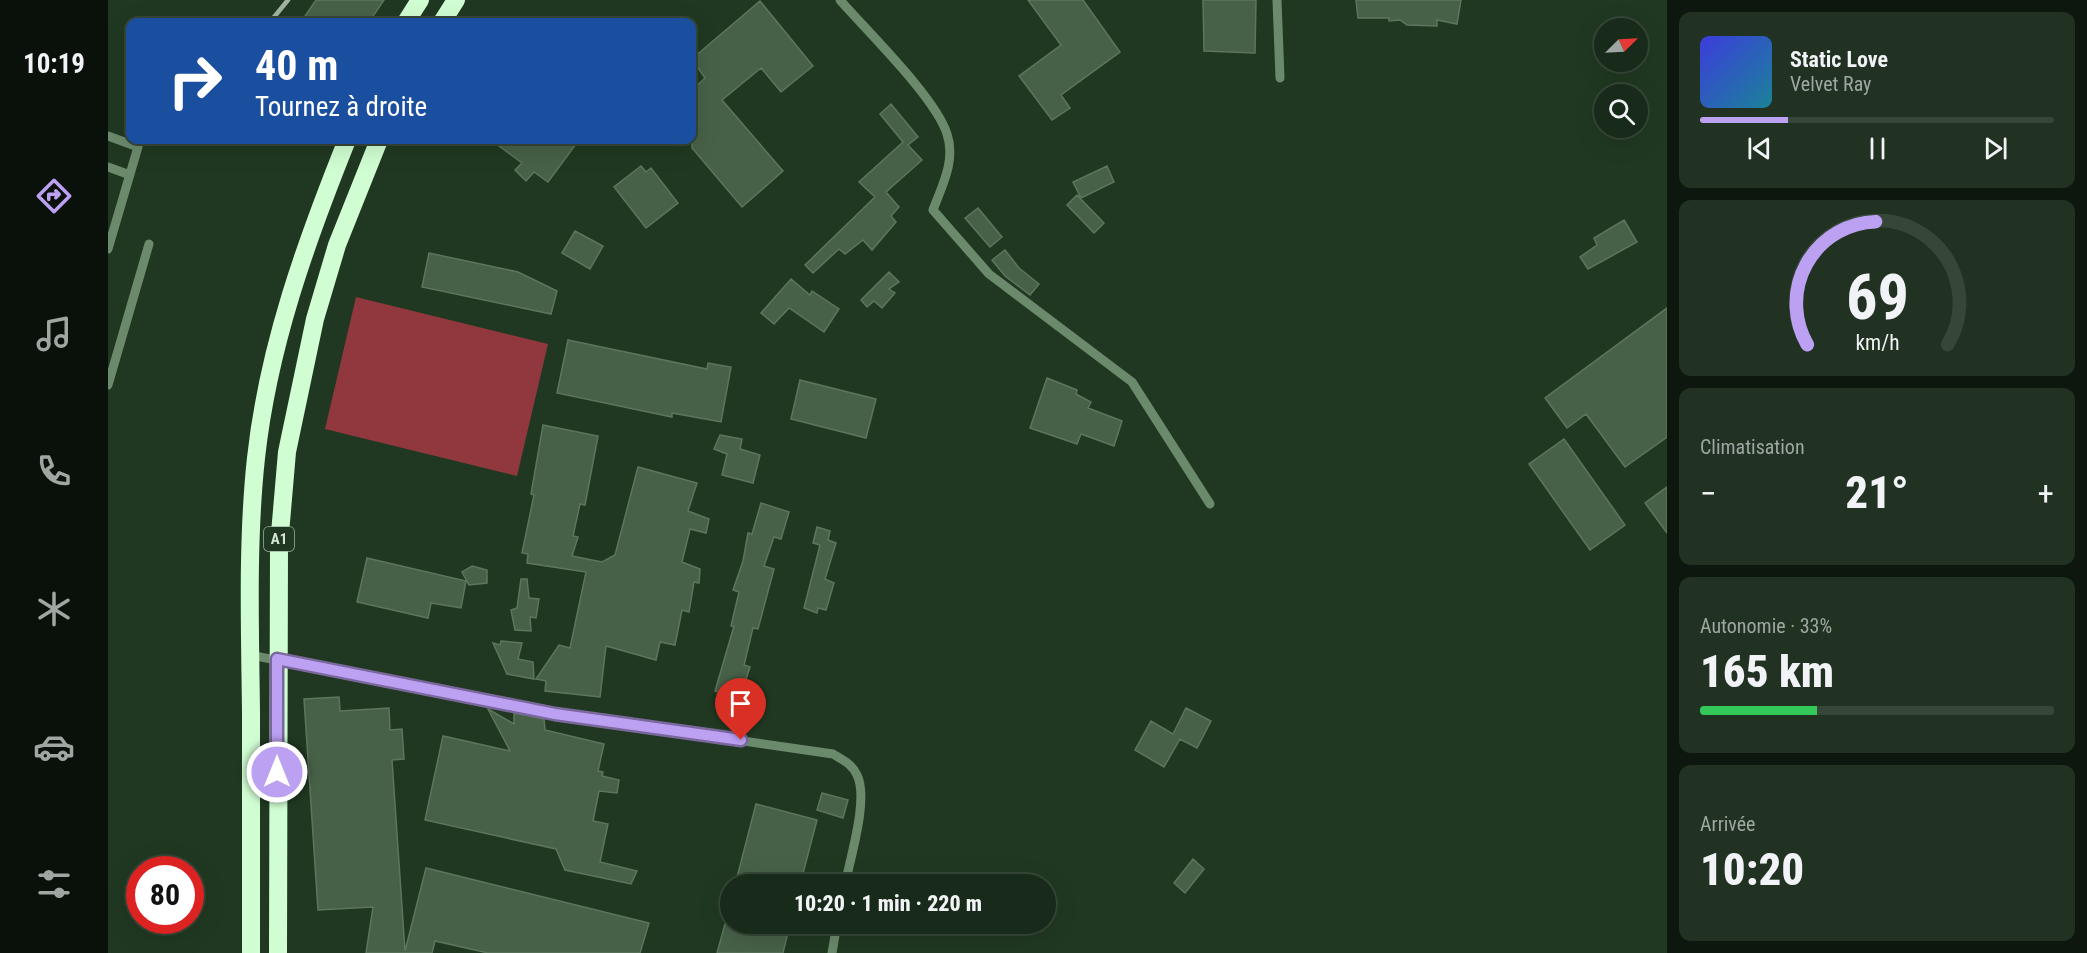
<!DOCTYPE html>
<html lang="fr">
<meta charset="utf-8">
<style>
:root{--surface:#182a19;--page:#213222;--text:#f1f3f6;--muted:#9fa7a2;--line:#364638;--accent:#bca0f2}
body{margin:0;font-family:"Roboto Condensed",sans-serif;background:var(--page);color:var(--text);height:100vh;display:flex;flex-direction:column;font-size:22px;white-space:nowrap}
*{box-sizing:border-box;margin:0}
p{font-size:20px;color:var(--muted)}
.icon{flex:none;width:33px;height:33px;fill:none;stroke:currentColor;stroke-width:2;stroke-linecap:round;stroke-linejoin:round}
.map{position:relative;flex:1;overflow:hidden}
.sheet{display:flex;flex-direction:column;gap:12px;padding:12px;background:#0d170e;width:420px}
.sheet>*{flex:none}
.top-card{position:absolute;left:18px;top:18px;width:570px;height:126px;border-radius:12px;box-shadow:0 6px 24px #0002,0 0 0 2px var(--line);background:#1a4fa0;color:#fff;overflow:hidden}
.needle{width:39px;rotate:66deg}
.buttons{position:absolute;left:1486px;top:18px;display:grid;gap:12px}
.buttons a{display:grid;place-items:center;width:54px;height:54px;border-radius:50%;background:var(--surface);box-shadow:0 6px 24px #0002,0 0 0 2px var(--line);font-size:30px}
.speed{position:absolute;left:18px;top:856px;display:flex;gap:12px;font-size:30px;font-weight:700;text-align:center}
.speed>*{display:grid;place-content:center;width:78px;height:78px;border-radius:50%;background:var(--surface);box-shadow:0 6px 24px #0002,0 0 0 2px var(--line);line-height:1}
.speed .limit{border:9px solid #d22;background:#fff;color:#111}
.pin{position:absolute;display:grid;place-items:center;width:51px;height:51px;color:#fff;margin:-62px -26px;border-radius:50% 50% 50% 0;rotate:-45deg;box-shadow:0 0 6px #0007}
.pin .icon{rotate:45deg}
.me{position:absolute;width:66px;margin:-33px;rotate:0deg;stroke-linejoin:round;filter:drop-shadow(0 0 4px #0008)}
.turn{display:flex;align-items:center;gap:21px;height:126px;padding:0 30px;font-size:27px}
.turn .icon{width:78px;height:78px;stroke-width:2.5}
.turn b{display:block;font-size:42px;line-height:51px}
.big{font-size:45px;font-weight:800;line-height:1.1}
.sheet .widget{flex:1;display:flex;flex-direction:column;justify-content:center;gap:9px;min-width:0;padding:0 21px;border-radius:12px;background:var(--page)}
.sheet .dial{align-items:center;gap:0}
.dial svg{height:156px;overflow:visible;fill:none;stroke:var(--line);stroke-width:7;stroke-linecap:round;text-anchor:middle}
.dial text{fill:var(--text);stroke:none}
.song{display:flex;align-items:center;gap:18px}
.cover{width:72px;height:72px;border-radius:9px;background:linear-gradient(135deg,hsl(240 70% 55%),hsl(190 70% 35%))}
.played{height:6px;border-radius:3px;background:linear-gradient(90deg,var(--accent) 25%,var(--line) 25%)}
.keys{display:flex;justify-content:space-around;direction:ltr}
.heat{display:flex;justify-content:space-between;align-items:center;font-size:33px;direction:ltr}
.charge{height:9px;border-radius:4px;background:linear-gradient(90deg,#34c759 33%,var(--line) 0)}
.trip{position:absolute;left:612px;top:874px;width:336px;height:60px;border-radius:30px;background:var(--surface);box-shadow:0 6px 24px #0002,0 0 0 2px var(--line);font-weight:800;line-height:60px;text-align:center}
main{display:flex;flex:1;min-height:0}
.tabs{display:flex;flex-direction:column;width:108px;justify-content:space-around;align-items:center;background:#0a110a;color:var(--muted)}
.tabs .icon{width:42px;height:42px}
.tabs .selected{color:var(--accent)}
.tabs b{font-size:27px;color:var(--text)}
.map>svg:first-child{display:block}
.green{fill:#91383f}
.building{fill:#476148;stroke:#5c765d;stroke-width:1.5}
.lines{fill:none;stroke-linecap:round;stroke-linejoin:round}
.lane{stroke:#6b8a6c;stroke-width:9}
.highway{stroke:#d0fed2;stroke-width:18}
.rail{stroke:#a1b3a1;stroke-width:4.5}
.route-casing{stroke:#7a689d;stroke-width:15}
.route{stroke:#bca0f2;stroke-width:10}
.labels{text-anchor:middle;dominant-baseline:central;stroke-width:6;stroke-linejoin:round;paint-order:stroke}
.shield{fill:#203821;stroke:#9fb1a0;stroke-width:1.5}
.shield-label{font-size:15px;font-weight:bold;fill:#d6e5d6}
</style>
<main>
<nav class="tabs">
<b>10:19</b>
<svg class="icon selected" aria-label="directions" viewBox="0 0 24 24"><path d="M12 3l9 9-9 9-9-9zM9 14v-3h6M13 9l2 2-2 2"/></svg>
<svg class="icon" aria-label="music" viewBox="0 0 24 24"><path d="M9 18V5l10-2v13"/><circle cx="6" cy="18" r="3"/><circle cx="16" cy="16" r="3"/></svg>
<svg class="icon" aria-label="phone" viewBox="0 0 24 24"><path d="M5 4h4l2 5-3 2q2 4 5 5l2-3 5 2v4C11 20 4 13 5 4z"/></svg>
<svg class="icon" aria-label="climate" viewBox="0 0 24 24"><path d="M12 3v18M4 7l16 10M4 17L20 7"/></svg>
<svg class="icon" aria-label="car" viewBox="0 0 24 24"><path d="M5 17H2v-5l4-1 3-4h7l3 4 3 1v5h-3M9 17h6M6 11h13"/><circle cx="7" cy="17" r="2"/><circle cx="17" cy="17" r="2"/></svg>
<svg class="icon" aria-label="filters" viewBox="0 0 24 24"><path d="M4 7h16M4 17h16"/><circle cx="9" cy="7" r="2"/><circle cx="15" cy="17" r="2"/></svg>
</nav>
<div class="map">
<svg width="1559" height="953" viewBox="0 0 1559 953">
<rect width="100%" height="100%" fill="#203821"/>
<!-- green -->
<path class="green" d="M 248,297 L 440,344 L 409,476 L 217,429 Z"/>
<!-- building -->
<path class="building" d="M 208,0 L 276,0 L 261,22 L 193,22 Z
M 920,0 L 975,0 L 1012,52 L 953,95 L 962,108 L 944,120 L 911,76 L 953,45 Z
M 1095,0 L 1148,0 L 1147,53 L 1096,51 Z
M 1248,0 L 1353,0 L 1349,24 L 1329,20 L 1329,26 L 1299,25 L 1292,20 L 1281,21 L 1281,18 L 1250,18 Z
M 652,1 L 705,66 L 673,92 L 653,68 L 614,100 L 675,171 L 634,207 L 584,148 L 584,90 L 597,78 L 584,59 Z
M 783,104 L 810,137 L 800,145 L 814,160 L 778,192 L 791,207 L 783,216 L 788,222 L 764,250 L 755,240 L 737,254 L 731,249 L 705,273 L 697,265 L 767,197 L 751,182 L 795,142 L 772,114 Z
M 383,140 L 471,140 L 440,182 L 426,172 L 418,181 L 407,170 L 414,163 Z
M 533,166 L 538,172 L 543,168 L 570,203 L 538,228 L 506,187 Z
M 999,166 L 1006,182 L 973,198 L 965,182 Z
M 969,195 L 996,223 L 986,233 L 959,205 Z
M 870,208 L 894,237 L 882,247 L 857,218 Z
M 1516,220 L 1529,242 L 1480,269 L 1472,257 L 1489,245 L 1486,238 Z
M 467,231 L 495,246 L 482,269 L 454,253 Z
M 897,250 L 911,268 L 931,284 L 922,295 L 897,276 L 884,260 Z
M 321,253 L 410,272 L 449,291 L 443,314 L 314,287 Z
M 781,272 L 791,282 L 781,289 L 787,293 L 774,308 L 766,301 L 759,307 L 753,300 Z
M 683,279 L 702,295 L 704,291 L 731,309 L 716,332 L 681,308 L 666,324 L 653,313 Z
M 1559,308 L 1559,437 L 1517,467 L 1478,414 L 1459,428 L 1437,398 Z
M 460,340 L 599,369 L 600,363 L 623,367 L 613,422 L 564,413 L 564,417 L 449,393 Z
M 939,378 L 969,390 L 968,394 L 983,402 L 980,408 L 1014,421 L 1006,446 L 973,434 L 969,444 L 922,428 Z
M 692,380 L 768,399 L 758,438 L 683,419 Z
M 435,425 L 490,436 L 477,505 L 472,504 L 465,536 L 470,537 L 464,556 L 494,562 L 507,555 L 530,467 L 589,483 L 580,511 L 601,519 L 598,533 L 582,529 L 574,562 L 592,569 L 591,583 L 586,582 L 581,612 L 574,610 L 567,645 L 552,642 L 548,660 L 498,646 L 492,697 L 437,691 L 438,681 L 428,679 L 451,645 L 462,648 L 478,572 L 419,563 L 420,554 L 414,553 L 426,495 L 423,494 Z
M 612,435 L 634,439 L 632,449 L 652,455 L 645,483 L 614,475 L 619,454 L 606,449 Z
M 1456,439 L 1517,525 L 1482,550 L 1421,464 Z
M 1559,487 L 1559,533 L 1537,503 Z
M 653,503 L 681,512 L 673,539 L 666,537 L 656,566 L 666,569 L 650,629 L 645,628 L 636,665 L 642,667 L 632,698 L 607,691 L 626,626 L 623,626 L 631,592 L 625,590 L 635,561 L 640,533 L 644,534 Z
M 709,527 L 722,531 L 720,540 L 728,543 L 717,579 L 726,583 L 718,610 L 710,608 L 709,613 L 696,608 L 712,545 L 705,543 Z
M 259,558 L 358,581 L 353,608 L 323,603 L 320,618 L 249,602 Z
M 364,566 L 379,570 L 379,583 L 361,585 L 354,572 Z
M 413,579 L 419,579 L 421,598 L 431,599 L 428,618 L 422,617 L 423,631 L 407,630 L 403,610 L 409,608 Z
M 393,641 L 414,643 L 410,659 L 425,662 L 426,679 L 399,674 L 385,643 L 392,645 Z
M 231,697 L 232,711 L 281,708 L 282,730 L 294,729 L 296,759 L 284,760 L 297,951 L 318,868 L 541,923 L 532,953 L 380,953 L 327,941 L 324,953 L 258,953 L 265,907 L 210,910 L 196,699 Z
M 1078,708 L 1103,721 L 1089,748 L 1072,739 L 1056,767 L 1027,750 L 1043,721 L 1065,734 Z
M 380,709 L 406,724 L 406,713 L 436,719 L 437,730 L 496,744 L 490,771 L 495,772 L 494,776 L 511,780 L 509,793 L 491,791 L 485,821 L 500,824 L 492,862 L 529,871 L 523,884 L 457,870 L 448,849 L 317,820 L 335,736 L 402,751 Z
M 714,793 L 740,800 L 735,818 L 709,810 Z
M 648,804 L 709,820 L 692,885 L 627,885 Z
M 1085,859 L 1096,869 L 1077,893 L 1066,883 Z
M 617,924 L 682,924 L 675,953 L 609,953 Z"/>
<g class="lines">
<!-- lane -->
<path class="lane" d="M 732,0 C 759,31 828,98 839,134 C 848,160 834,186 825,210 L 881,274 L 1024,382 L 1102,504
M 1169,0 L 1172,78
M 0,136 L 30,147 L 0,249
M 0,167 L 22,175
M 0,385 L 41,244
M 142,655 L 447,714 L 725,754 C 735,760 744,764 749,775 C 761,799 742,858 737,885
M 724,953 L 729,924"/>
<!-- highway -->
<path class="highway" d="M 298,22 L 312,0
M 334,22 L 348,0
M 143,953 C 143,873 143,792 143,712 C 142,628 139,541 148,458 C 160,347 198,242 239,140
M 170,953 L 171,545 L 179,452 L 207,319 L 229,245 L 271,140"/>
<!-- rail -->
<path class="rail" d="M 162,22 L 180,0"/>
</g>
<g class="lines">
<defs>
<path id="route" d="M 169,772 L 169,659 L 447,714 L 633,740"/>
</defs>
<!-- route casing -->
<use href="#route" class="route-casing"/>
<!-- route -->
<use href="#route" class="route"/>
</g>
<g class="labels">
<!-- shield labels -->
<rect class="shield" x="156" y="527" width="30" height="24" rx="4.5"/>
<g class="shield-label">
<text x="171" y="539">A1</text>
</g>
</g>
</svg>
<div class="buttons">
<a><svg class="needle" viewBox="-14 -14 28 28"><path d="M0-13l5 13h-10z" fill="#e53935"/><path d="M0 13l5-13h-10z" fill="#9fa7a2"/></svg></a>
<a><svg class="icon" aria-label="search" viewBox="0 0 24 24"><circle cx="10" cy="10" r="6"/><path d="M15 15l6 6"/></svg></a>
</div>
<div class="speed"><div class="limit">80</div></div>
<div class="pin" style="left:633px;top:740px;background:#d93025"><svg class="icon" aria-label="arrive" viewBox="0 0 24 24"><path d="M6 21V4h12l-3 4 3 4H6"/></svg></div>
<svg class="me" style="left:169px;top:772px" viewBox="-20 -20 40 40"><circle r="17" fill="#bca0f2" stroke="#fff" stroke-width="3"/><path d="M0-11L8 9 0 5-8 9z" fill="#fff"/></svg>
<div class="trip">10:20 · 1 min · 220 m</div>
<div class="top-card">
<div class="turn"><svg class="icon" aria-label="right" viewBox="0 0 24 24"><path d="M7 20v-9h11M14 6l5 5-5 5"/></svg><div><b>40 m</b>Tournez à droite</div></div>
</div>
</div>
<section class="sheet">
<div class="widget">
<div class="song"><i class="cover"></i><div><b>Static Love</b><p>Velvet Ray</p></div></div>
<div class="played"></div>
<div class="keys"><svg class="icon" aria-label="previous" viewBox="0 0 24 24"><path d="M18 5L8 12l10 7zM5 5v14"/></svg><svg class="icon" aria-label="pause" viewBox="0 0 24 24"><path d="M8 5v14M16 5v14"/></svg><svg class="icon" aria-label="next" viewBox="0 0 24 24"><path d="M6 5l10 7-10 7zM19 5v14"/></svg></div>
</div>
<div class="widget dial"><svg viewBox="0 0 100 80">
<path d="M14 69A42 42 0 1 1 86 69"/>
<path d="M14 69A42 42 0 0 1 49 6" stroke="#bca0f2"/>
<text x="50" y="56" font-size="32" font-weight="700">69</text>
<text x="50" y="72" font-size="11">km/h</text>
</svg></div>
<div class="widget"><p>Climatisation</p>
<div class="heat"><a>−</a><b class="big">21°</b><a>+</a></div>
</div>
<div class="widget"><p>Autonomie · 33%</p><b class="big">165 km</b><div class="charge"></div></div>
<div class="widget"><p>Arrivée</p><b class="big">10:20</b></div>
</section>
</main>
